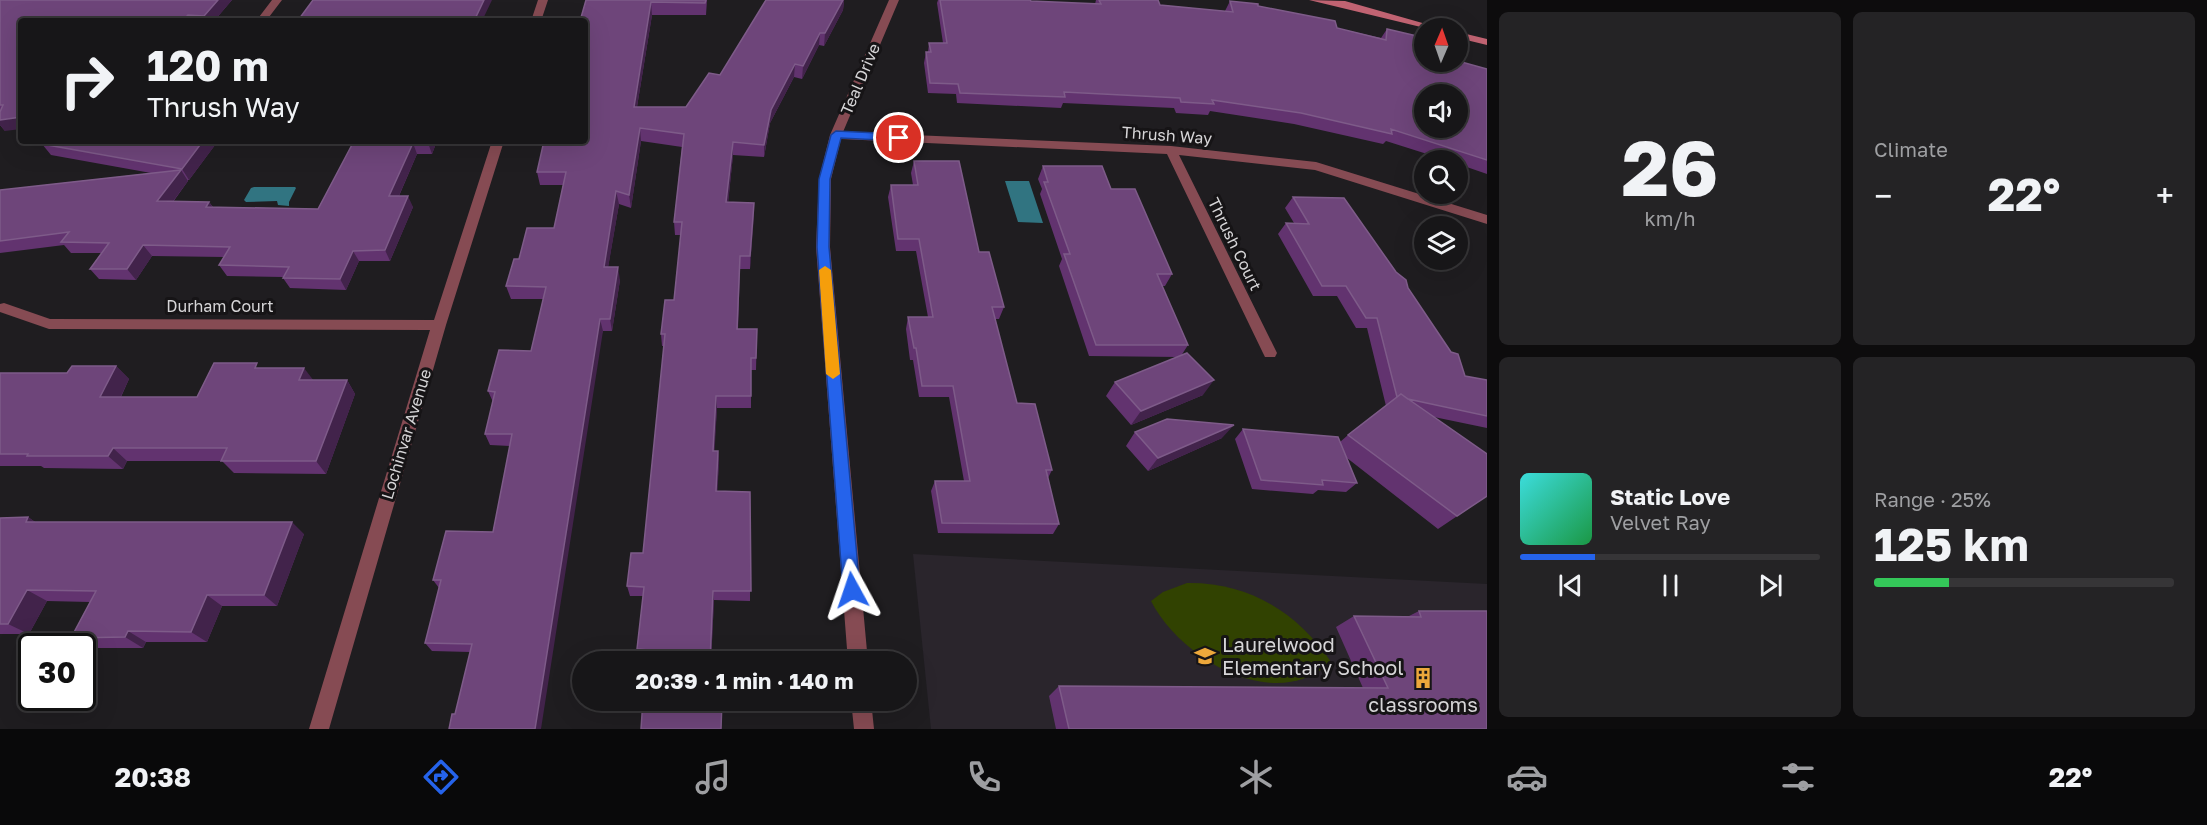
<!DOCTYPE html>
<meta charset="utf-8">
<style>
:root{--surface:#171618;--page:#242325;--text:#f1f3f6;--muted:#9e9fa2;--line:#363537;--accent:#2563eb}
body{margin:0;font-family:"Golos Text",sans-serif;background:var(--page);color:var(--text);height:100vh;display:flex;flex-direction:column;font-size:22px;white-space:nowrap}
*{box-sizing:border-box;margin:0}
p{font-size:20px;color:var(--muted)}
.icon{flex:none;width:33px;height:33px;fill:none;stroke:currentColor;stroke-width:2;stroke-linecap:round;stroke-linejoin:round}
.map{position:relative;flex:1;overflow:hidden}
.drawer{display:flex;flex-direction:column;gap:12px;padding:12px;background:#0d0c0d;width:720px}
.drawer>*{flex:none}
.banner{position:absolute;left:18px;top:18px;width:570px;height:126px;border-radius:6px;box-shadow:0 6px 24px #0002,0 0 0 2px var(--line);background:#171618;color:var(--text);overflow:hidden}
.needle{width:39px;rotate:2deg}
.buttons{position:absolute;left:1414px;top:18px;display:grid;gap:12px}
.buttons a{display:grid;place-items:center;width:54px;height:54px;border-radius:50%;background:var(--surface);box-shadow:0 6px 24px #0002,0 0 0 2px var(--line);font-size:30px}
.speed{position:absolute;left:18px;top:633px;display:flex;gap:12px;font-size:30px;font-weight:700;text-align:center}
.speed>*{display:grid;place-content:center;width:78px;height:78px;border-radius:50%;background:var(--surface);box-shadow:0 6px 24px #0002,0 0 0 2px var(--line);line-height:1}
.speed .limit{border:3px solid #111;border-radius:9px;background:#fff;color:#111}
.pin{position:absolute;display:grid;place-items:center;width:51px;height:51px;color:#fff;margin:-26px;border:3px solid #fff;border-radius:50%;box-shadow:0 2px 6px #0007}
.me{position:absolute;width:66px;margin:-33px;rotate:355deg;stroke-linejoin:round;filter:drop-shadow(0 0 4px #0008)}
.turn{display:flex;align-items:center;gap:21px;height:126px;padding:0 30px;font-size:27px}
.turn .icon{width:78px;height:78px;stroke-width:2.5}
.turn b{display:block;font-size:42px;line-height:51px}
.big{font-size:45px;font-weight:700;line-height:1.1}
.drawer .tile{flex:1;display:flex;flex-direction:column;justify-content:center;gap:9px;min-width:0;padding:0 21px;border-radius:9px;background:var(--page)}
.drawer .dial{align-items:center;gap:0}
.dial b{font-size:78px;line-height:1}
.song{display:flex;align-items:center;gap:18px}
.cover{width:72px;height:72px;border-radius:9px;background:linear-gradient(135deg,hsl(180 70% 55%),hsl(140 70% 35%))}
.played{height:6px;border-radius:3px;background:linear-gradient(90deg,var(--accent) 25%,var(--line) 25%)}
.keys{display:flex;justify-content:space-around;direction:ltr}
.heat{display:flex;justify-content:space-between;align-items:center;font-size:33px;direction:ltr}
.charge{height:9px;border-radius:4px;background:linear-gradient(90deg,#34c759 25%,var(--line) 0)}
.drawer .tiles{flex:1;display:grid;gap:12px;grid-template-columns:repeat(2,1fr)}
.trip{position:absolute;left:572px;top:651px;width:345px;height:60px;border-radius:30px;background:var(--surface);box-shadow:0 6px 24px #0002,0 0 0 2px var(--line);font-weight:700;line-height:60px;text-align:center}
.menu{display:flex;height:96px;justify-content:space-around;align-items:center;background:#09090a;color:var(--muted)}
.menu .icon{width:42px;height:42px}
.menu .current{color:var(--accent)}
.menu b{font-size:27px;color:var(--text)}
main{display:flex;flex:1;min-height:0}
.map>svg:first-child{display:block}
.built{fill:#2a252c}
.green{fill:#314201}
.water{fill:#317481}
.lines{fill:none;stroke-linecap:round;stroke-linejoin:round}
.street{fill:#864b53;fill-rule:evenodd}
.secondary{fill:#c16372;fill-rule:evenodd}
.wall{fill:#62336f}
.shaded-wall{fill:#42234b}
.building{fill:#6e457a;stroke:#7e5b89;stroke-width:1.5;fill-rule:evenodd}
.route{fill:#2563eb;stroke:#184099;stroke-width:1.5}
.slow{fill:#f59e0b}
.labels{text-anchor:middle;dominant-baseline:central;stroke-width:6;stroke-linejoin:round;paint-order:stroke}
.street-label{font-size:16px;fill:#d6d5d7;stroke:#161416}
.near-poi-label{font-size:20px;fill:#d6d5d7;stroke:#161416;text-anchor:start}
</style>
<main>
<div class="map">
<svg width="1487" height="729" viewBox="0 0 1487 729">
<rect width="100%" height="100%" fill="#1f1d20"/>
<!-- built -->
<path class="built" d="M 913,554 L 1487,584 L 1487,729 L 931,729 Z"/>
<!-- green -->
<path class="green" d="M 1187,583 C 1248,582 1297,612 1331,662 C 1274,715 1180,658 1151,601 L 1163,592 Z"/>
<!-- water -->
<path class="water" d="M 1005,181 L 1029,181 L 1043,223 L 1018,222 Z
M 254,187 L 295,187 L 296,188 L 289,202 L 289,206 L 278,205 L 277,201 L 246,202 L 244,200 L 251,188 Z"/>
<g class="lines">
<!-- street -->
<path class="street" d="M 272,0 L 282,0 L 266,21 L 256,21 Z
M 538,0 L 548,0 L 541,21 L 531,21 Z
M 889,0 L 899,0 L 843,132 L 1171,146 L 1316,162 L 1487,215 L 1487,224 L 1315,170 L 1179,155 L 1277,353 L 1275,357 L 1265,357 L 1263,353 L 1167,154 L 841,139 L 831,179 L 830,247 L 868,662 L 848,662 L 816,247 L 819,179 L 830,135 Z
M 492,141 L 504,141 L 446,325 L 329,729 L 309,729 L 430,330 L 49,329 L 0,312 L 0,304 L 4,303 L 50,319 L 434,320 Z
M 851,700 L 871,700 L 874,729 L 854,729 Z"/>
<!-- secondary -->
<path class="secondary" d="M 1309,0 L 1345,1 L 1440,28 L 1425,28 Z
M 1458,32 L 1487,39 L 1487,45 L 1458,38 Z"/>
</g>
<!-- wall -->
<path class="wall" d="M 0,0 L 232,0 L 214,21 L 21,21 L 5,131 L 0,125 Z
M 586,0 L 707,0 L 706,15 L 652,15 L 637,107 L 686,107 L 720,75 L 766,0 L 844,0 L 843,10 L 824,46 L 819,45 L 802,79 L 794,77 L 770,123 L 764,157 L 733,155 L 728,202 L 754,203 L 750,269 L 740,269 L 738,329 L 757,329 L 756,370 L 751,370 L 751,408 L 717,408 L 714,451 L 718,451 L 719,462 L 717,491 L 750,492 L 750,601 L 714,600 L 711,662 L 647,662 L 647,658 L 640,658 L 637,649 L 643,596 L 630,596 L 627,586 L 643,553 L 664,346 L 662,346 L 661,334 L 674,300 L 681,235 L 675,235 L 674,222 L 682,147 L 641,141 L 631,208 L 619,204 L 608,267 L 620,280 L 612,331 L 603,331 L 455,714 L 470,652 L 432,651 L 425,643 L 439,588 L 433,580 L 493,532 L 510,446 L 490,445 L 485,434 L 493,402 L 488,391 L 531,351 L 543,299 L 511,299 L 506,286 L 519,259 L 554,228 L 563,185 L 540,185 L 537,172 L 585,141 Z
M 938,0 L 1030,0 L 1031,1 L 1095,4 L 1096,0 L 1158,0 L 1160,5 L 1225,11 L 1230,1 L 1258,6 L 1337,28 L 1381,38 L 1387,29 L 1425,62 L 1487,69 L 1487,174 L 1458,164 L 1458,160 L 1446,160 L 1386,141 L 1383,144 L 1294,124 L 1210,111 L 1208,115 L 1176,113 L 1174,108 L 1063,103 L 1061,108 L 957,103 L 956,94 L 928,93 L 924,63 L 926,52 L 928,52 L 929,43 L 943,43 L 937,3 Z
M 218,141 L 189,180 L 188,180 L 188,181 L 173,202 L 209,202 L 213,207 L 318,209 L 354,141 L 437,141 L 432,154 L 417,154 L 399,196 L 413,207 L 390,261 L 359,261 L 346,290 L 290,288 L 283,278 L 283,277 L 227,276 L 219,265 L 224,257 L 152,256 L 136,280 L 99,279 L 90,269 L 101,253 L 71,253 L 64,245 L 0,253 L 0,190 L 151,173 L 51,155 L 42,144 Z
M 914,161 L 979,252 L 1004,307 L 999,319 L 995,319 L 1017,403 L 1052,470 L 1048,478 L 1059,524 L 1053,534 L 938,533 L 931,491 L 935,481 L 964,481 L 949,397 L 919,397 L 913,360 L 910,360 L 906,329 L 908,317 L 928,317 L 916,251 L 896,251 L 888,197 L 891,185 L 913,185 L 911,173 Z
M 1043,166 L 1111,189 L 1172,274 L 1165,286 L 1162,286 L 1188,345 L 1181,356 L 1203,395 L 1131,425 L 1106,396 L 1115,382 L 1179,357 L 1089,356 L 1059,266 L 1062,259 L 1040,194 L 1042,189 L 1038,179 Z
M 1293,197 L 1408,288 L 1465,376 L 1487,380 L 1487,428 L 1434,417 L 1487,496 L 1438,529 L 1347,458 L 1357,483 L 1346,492 L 1318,490 L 1313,494 L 1252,489 L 1235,439 L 1243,429 L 1340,442 L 1348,435 L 1386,406 L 1367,328 L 1356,328 L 1337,296 L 1313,296 L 1278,234 L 1286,223 L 1294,223 L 1285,208 Z
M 116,366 L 129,379 L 121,397 L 197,397 L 261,368 L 313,380 L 347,380 L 355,394 L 326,474 L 234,473 L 222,461 L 127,461 L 123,469 L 44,468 L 41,466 L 0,466 L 0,373 L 67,373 Z
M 1135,432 L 1222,438 L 1148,471 L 1126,446 Z
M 28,517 L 35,522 L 304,534 L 277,606 L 222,606 L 207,642 L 146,642 L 143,648 L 90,648 L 71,638 L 90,602 L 47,601 L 29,634 L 0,634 L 0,518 Z
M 1419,611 L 1487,729 L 1056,729 L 1049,696 L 1059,686 L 1363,688 L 1336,627 L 1354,616 L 1409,616 Z"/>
<!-- shaded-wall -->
<path class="shaded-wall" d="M 218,0 L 232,0 L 214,21 L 207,21 L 204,16 Z
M 484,0 L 492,0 L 482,21 L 474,21 Z
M 843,0 L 844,0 L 843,10 L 824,46 L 825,33 Z
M 651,2 L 652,15 L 635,119 L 634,107 Z
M 188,15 L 191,21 L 182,21 Z
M 820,33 L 819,45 L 802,79 L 803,66 Z
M 795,64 L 794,77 L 770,123 L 764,157 L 764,145 L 771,110 Z
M 21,117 L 21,129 L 5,131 L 0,125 L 0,120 Z
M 640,128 L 641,141 L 631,208 L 629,195 Z
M 203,141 L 218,141 L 189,180 L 182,169 Z
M 429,141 L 437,141 L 432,154 L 428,143 Z
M 733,142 L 733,155 L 727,215 L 726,202 Z
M 413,143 L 417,154 L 394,207 L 389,196 Z
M 181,170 L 188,181 L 165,212 L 157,201 Z
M 616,191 L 619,204 L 606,280 L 604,267 Z
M 408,196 L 413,207 L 390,261 L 385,250 Z
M 209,202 L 217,213 L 206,207 Z
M 754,203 L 754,216 L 750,269 L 750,256 Z
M 143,245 L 152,256 L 136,280 L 127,269 Z
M 353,251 L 359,261 L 346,290 L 340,279 Z
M 618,267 L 620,280 L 612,331 L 610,319 Z
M 600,319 L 603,331 L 541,729 L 535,729 Z
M 116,366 L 129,379 L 114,411 L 100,397 Z
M 304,368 L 314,381 L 299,380 Z
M 347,380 L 355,394 L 326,474 L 316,461 Z
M 1214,380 L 1203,395 L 1131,425 L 1141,411 Z
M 716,396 L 717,408 L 714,462 L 713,451 Z
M 1234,425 L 1222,438 L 1148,471 L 1158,458 Z
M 113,448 L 127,461 L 123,469 L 108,456 Z
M 718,451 L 719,462 L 717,502 L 716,491 Z
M 28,517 L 47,530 L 26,522 Z
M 292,522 L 304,534 L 277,606 L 264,595 Z
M 27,590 L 47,601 L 29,634 L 8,624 Z
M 713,591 L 714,600 L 711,662 L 710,662 Z
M 207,595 L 222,606 L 207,642 L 191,632 Z
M 128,631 L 146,642 L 143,648 L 125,637 Z"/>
<!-- building -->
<path class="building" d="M 0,0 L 218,0 L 204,16 L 188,15 L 182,21 L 21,21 L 21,117 L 0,120 L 0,112 L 3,105 L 0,105 Z
M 313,0 L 484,0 L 474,21 L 303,21 L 304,19 L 299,19 Z
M 586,0 L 706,0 L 705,3 L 651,2 L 634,107 L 686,107 L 709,73 L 720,75 L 766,0 L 843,0 L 825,33 L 820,33 L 803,66 L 795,64 L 771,110 L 764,145 L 733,142 L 726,202 L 754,203 L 750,256 L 740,256 L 737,329 L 757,329 L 756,358 L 751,358 L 751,396 L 716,396 L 713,451 L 718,451 L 716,491 L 750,492 L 751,591 L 713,591 L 710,662 L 647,662 L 648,650 L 637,649 L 644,587 L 627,586 L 631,553 L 643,553 L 665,334 L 661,334 L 665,300 L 674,300 L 682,222 L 674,222 L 684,134 L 640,128 L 629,195 L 616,191 L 604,267 L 618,267 L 610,319 L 600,319 L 535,729 L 449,729 L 452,714 L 455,714 L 472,644 L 425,643 L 441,580 L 433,580 L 446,531 L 493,532 L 512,434 L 485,434 L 495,392 L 488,391 L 499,350 L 531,351 L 546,287 L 506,286 L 514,259 L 519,259 L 527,228 L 554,228 L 566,172 L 537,172 L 544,141 L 585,141 L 585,21 L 580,21 Z
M 940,0 L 1030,0 L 1031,1 L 1101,4 L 1099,0 L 1158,0 L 1160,5 L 1233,12 L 1230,1 L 1258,4 L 1258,6 L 1335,21 L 1337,28 L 1386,40 L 1387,29 L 1417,36 L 1425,39 L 1425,62 L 1458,61 L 1487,69 L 1487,160 L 1391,129 L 1392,134 L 1301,113 L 1212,100 L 1214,104 L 1181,102 L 1180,98 L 1064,92 L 1065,97 L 960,93 L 958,84 L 930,83 L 926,52 L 931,52 L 929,43 L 947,43 ZM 1425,94 L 1458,94 L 1458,128 L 1425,128 Z
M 46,141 L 203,141 L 182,169 L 42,144 Z
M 354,141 L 429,141 L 428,143 L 413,143 L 389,196 L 408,196 L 385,250 L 353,251 L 340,279 L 283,278 L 289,267 L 219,265 L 230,247 L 143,245 L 127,269 L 90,269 L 109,243 L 61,242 L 69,232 L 0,241 L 0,190 L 181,170 L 157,201 L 209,202 L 206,207 L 318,209 Z
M 914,161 L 959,161 L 979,252 L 989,252 L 1004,307 L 992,307 L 1017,403 L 1035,404 L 1052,470 L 1046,470 L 1059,524 L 942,523 L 935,481 L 970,481 L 953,386 L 922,386 L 916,348 L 914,348 L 908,317 L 933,317 L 919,239 L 898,239 L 891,185 L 918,185 Z
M 1043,166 L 1102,166 L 1111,189 L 1135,189 L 1172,274 L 1157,274 L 1188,345 L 1096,345 L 1064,254 L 1070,254 L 1044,182 L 1048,182 Z
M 1293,197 L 1344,198 L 1396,272 L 1406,280 L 1408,288 L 1451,352 L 1458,354 L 1465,376 L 1487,380 L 1487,416 L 1408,399 L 1401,394 L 1397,397 L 1377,318 L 1366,318 L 1346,286 L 1322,286 L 1286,223 L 1309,224 Z
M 1187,353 L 1214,380 L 1141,411 L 1115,382 Z
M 214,363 L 257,363 L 255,368 L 304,368 L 299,380 L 347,380 L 316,461 L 221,461 L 227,448 L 113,448 L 108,456 L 27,456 L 28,454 L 0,454 L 0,373 L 67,373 L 72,366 L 116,366 L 100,397 L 197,397 Z
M 1401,394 L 1487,454 L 1487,496 L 1457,516 L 1348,435 Z
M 1167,419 L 1234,425 L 1158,458 L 1135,432 Z
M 1243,429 L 1338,437 L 1357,483 L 1322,480 L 1323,485 L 1261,480 Z
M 28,517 L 26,522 L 292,522 L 264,595 L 207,595 L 191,632 L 128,631 L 125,637 L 71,638 L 96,591 L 27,590 L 8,624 L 0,624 L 0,518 Z
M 1419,611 L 1487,611 L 1487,729 L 1069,729 L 1059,686 L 1388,688 L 1354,616 L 1421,617 Z
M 643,700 L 722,700 L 721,729 L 641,729 Z"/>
<!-- route -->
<path class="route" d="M 836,131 L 899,134 L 904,138 L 899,141 L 841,138 L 830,179 L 829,247 L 860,590 L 858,596 L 852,598 L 846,596 L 843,590 L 817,247 L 819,179 L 831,135 Z"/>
<!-- slow -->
<path class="slow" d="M 825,266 L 831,270 L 840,374 L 833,379 L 826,374 L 819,270 Z"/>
<!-- icons -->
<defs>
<symbol id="school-bare" viewBox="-9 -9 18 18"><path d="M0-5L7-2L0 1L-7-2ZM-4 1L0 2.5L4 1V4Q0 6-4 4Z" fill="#eda83b" stroke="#161416" stroke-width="2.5" paint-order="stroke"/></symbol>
<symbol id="building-bare" viewBox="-9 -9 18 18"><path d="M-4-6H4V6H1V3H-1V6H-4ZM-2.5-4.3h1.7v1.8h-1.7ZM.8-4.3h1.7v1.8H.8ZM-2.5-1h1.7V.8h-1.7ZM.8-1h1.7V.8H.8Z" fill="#eda83b" stroke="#161416" stroke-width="2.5" paint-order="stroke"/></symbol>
</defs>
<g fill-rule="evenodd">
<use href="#school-bare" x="1190" y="641" width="30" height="30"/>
<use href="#building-bare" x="1408" y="663" width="30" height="30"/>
</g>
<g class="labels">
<!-- street labels -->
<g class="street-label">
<text transform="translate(860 79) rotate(-67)">Teal Drive</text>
<text transform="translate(1167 135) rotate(4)">Thrush Way</text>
<text transform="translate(1235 244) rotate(64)">Thrush Court</text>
<text x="220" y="306">Durham Court</text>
<text transform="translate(406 434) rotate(-73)">Lochinvar Avenue</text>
</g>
<!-- near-poi labels -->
<g class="near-poi-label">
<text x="1222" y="644">Laurelwood<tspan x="1222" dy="23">Elementary School</tspan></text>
<text x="1423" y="704" text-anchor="middle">classrooms</text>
</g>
</g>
</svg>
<div class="buttons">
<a><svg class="needle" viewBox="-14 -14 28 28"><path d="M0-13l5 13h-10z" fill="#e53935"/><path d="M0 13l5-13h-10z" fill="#9e9fa2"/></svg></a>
<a><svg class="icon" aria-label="sound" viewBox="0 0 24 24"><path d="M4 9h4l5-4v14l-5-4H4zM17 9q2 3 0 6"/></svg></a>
<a><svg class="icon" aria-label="search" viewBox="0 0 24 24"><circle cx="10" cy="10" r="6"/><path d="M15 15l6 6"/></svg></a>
<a><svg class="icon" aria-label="layers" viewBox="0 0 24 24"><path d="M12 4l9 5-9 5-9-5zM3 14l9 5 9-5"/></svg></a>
</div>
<div class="speed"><div class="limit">30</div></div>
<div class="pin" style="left:899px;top:138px;background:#d93025"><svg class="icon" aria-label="arrive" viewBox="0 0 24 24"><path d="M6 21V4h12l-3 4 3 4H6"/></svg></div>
<svg class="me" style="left:852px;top:590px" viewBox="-20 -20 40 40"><path d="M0-17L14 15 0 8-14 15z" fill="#2563eb" stroke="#fff" stroke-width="4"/></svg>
<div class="trip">20:39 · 1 min · 140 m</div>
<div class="banner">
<div class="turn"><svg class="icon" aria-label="right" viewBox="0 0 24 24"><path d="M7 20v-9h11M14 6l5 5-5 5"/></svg><div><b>120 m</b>Thrush Way</div></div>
</div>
</div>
<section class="drawer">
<div class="tiles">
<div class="tile dial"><b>26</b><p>km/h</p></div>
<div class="tile"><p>Climate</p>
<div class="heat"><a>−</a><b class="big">22°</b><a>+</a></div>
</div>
<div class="tile">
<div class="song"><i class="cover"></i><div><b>Static Love</b><p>Velvet Ray</p></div></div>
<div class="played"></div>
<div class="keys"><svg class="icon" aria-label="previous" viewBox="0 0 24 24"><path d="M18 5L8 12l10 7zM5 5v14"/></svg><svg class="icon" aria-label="pause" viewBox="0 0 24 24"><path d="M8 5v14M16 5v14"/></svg><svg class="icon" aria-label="next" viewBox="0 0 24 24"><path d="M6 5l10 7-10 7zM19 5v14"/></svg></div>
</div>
<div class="tile"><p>Range · 25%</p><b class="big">125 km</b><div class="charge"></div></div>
</div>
</section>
</main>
<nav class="menu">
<b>20:38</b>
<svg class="icon current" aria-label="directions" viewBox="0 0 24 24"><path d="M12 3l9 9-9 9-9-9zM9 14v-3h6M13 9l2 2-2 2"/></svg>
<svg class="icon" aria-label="music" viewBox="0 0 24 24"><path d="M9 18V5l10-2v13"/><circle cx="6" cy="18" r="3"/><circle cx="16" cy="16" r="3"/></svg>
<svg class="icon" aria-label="phone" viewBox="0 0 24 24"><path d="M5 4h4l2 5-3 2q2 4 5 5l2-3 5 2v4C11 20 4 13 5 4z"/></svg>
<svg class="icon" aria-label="climate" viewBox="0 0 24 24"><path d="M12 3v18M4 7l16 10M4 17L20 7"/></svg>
<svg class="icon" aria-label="car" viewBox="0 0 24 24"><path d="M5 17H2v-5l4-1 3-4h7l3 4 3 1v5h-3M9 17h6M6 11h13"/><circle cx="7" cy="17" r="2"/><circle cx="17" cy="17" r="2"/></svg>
<svg class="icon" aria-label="filters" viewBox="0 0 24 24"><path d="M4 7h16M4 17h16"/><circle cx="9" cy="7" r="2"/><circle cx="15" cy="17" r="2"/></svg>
<b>22°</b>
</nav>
